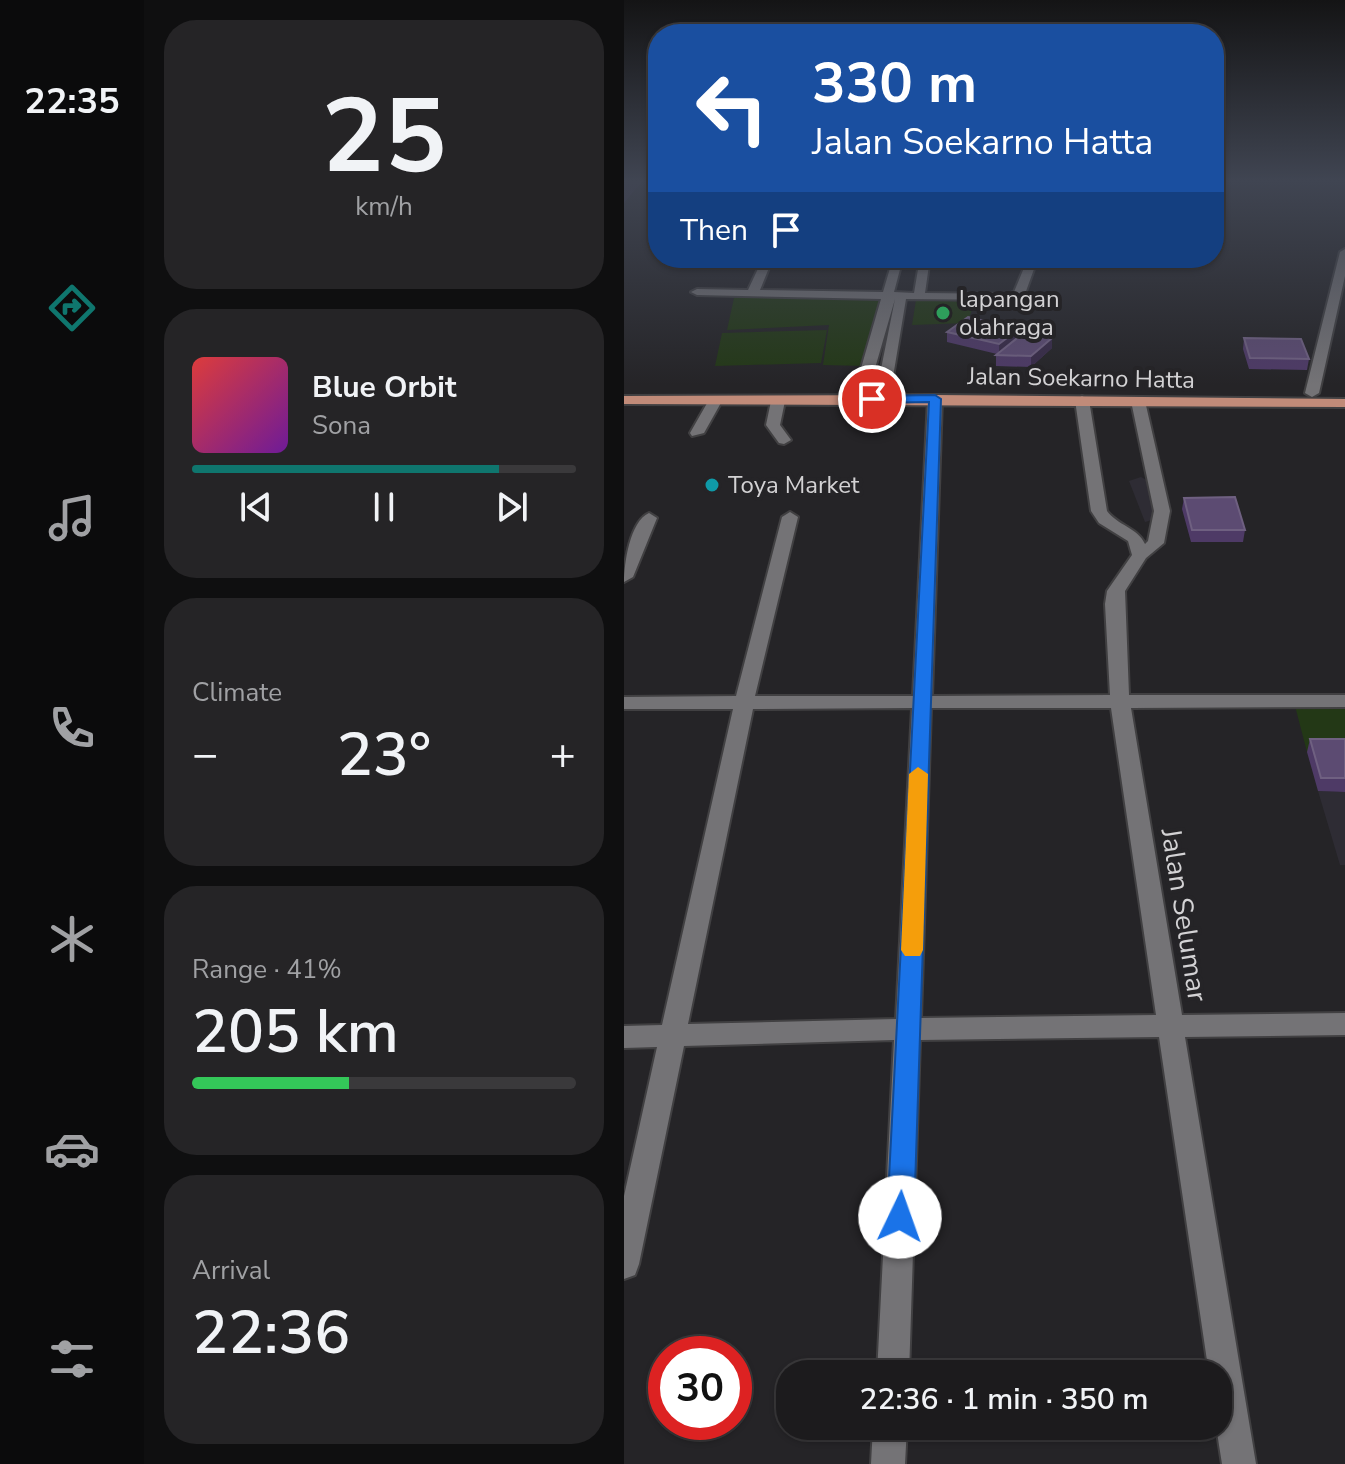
<!DOCTYPE html>
<meta charset="utf-8">
<style>
:root{--surface:#1c1b1d;--page:#252426;--text:#f1f3f6;--muted:#a0a1a4;--line:#3a393b;--accent:#0f766e}
body{margin:0;font-family:"Nunito Sans",sans-serif;background:var(--page);color:var(--text);height:100vh;display:flex;flex-direction:column;font-size:30px;white-space:nowrap}
*{box-sizing:border-box;margin:0}
p{font-size:26px;color:var(--muted)}
.icon{flex:none;width:44px;height:44px;fill:none;stroke:currentColor;stroke-width:2;stroke-linecap:round;stroke-linejoin:round}
.map{position:relative;flex:1;overflow:hidden}
.sheet{display:flex;flex-direction:column;gap:20px;padding:20px;background:#0f0f10;width:480px}
.sheet>*{flex:none}
.guide{position:absolute;left:24px;top:24px;width:576px;height:244px;border-radius:32px;box-shadow:0 2px 6px #0004,0 0 0 2px var(--line);background:#1a4fa0;color:#fff;overflow:hidden}
.speed{position:absolute;left:24px;top:1336px;display:flex;gap:16px;font-size:40px;font-weight:700;text-align:center}
.speed>*{display:grid;place-content:center;width:104px;height:104px;border-radius:50%;background:var(--surface);box-shadow:0 2px 6px #0004,0 0 0 2px var(--line);line-height:1}
.speed .limit{border:12px solid #d22;background:#fff;color:#111}
.pin{position:absolute;display:grid;place-items:center;width:68px;height:68px;color:#fff;margin:-34px;border:4px solid #fff;border-radius:50%;box-shadow:0 2px 8px #0007}
.me{position:absolute;width:88px;margin:-44px;rotate:3deg;stroke-linejoin:round;filter:drop-shadow(0 0 6px #0008)}
.turn{display:flex;align-items:center;gap:28px;height:168px;padding:0 32px;font-size:36px}
.turn .icon{width:104px;height:104px;stroke-width:2.5}
.turn b{display:block;font-size:56px;line-height:68px}
.then{display:flex;align-items:center;height:76px;padding:0 32px;background:#0003;gap:16px;font-size:30px}
.big{font-size:60px;font-weight:600;line-height:1.1}
.sheet .widget{flex:1;display:flex;flex-direction:column;justify-content:center;gap:12px;min-width:0;padding:0 28px;border-radius:32px;background:var(--page)}
.sheet .dial{align-items:center;gap:0}
.dial b{font-size:104px;line-height:1}
.song{display:flex;align-items:center;gap:24px}
.cover{width:96px;height:96px;border-radius:12px;background:linear-gradient(135deg,hsl(0 70% 55%),hsl(280 70% 35%))}
.played{height:8px;border-radius:4px;background:linear-gradient(90deg,var(--accent) 80%,var(--line) 80%)}
.keys{display:flex;justify-content:space-around;direction:ltr}
.heat{display:flex;justify-content:space-between;align-items:center;font-size:44px;direction:ltr}
.charge{height:12px;border-radius:6px;background:linear-gradient(90deg,#34c759 41%,var(--line) 0)}
.trip{position:absolute;left:152px;top:1360px;width:456px;height:80px;border-radius:32px;background:var(--surface);box-shadow:0 2px 6px #0004,0 0 0 2px var(--line);font-weight:600;line-height:80px;text-align:center}
main{display:flex;flex:1;min-height:0}
.tab-bar{display:flex;flex-direction:column;width:144px;justify-content:space-around;align-items:center;background:#0b0b0c;color:var(--muted)}
.tab-bar .icon{width:56px;height:56px}
.tab-bar .on{color:var(--accent)}
.tab-bar b{font-size:36px;color:var(--text)}
.map>svg:first-child{display:block}
.built{fill:#2e2c34}
.green{fill:#233816}
.lines{fill:none;stroke-linecap:round;stroke-linejoin:round}
.minor-casing{stroke:#414042;stroke-width:4}
.major-casing{stroke:#414042;stroke-width:4}
.minor{fill:#747376;fill-rule:evenodd}
.major{fill:#c18b79;fill-rule:evenodd}
.wall{fill:#4e3a66}
.shaded-wall{fill:#382b48}
.building{fill:#5c4b72;stroke:#6f6081;stroke-width:2}
.route{fill:#1a73e8;stroke:#114b97;stroke-width:2}
.slow{fill:#f59e0b}
.leisure-dot{fill:#2e9e5b;stroke:#252427;stroke-width:3}
.culture-dot{fill:#0f9aa8;stroke:#252427;stroke-width:3}
.labels{text-anchor:middle;dominant-baseline:central;stroke-width:8;stroke-linejoin:round;paint-order:stroke}
.far-poi-label{font-size:24px;fill:#d3d2d4;stroke:#252427;text-anchor:start}
.far-street-label{font-size:24px;fill:#d3d2d4;stroke:#252427}
.street-label{font-size:28px;fill:#d3d2d4;stroke:#252427}
</style>
<main>
<nav class="tab-bar">
<b>22:35</b>
<svg class="icon on" aria-label="directions" viewBox="0 0 24 24"><path d="M12 3l9 9-9 9-9-9zM9 14v-3h6M13 9l2 2-2 2"/></svg>
<svg class="icon" aria-label="music" viewBox="0 0 24 24"><path d="M9 18V5l10-2v13"/><circle cx="6" cy="18" r="3"/><circle cx="16" cy="16" r="3"/></svg>
<svg class="icon" aria-label="phone" viewBox="0 0 24 24"><path d="M5 4h4l2 5-3 2q2 4 5 5l2-3 5 2v4C11 20 4 13 5 4z"/></svg>
<svg class="icon" aria-label="climate" viewBox="0 0 24 24"><path d="M12 3v18M4 7l16 10M4 17L20 7"/></svg>
<svg class="icon" aria-label="car" viewBox="0 0 24 24"><path d="M5 17H2v-5l4-1 3-4h7l3 4 3 1v5h-3M9 17h6M6 11h13"/><circle cx="7" cy="17" r="2"/><circle cx="17" cy="17" r="2"/></svg>
<svg class="icon" aria-label="filters" viewBox="0 0 24 24"><path d="M4 7h16M4 17h16"/><circle cx="9" cy="7" r="2"/><circle cx="15" cy="17" r="2"/></svg>
</nav>
<section class="sheet">
<div class="widget dial"><b>25</b><p>km/h</p></div>
<div class="widget">
<div class="song"><i class="cover"></i><div><b>Blue Orbit</b><p>Sona</p></div></div>
<div class="played"></div>
<div class="keys"><svg class="icon" aria-label="previous" viewBox="0 0 24 24"><path d="M18 5L8 12l10 7zM5 5v14"/></svg><svg class="icon" aria-label="pause" viewBox="0 0 24 24"><path d="M8 5v14M16 5v14"/></svg><svg class="icon" aria-label="next" viewBox="0 0 24 24"><path d="M6 5l10 7-10 7zM19 5v14"/></svg></div>
</div>
<div class="widget"><p>Climate</p>
<div class="heat"><a>−</a><b class="big">23°</b><a>+</a></div>
</div>
<div class="widget"><p>Range · 41%</p><b class="big">205 km</b><div class="charge"></div></div>
<div class="widget"><p>Arrival</p><b class="big">22:36</b></div>
</section>
<div class="map">
<svg width="721" height="1464" viewBox="0 0 721 1464">
<rect width="100%" height="100%" fill="#252427"/>
<!-- built -->
<path class="built" d="M 517,477 L 528,483 L 532,519 L 521,522 L 505,481 Z
M 694,791 L 721,792 L 721,865 L 716,865 Z"/>
<!-- green -->
<path class="green" d="M 258,297 L 242,366 L 199,365 L 205,325 L 103,330 L 110,298 Z
M 292,300 L 351,302 L 343,323 L 288,325 Z
M 203,330 L 197,363 L 91,366 L 98,333 Z
M 671,706 L 721,706 L 721,752 L 683,752 Z"/>
<g class="lines">
<defs>
<path id="minor" d="M 721,249 L 721,276 L 695,393 L 688,397 L 681,393 L 716,252 Z
M 139,258 L 149,258 L 136,290 L 259,292 L 269,258 L 279,258 L 270,292 L 290,293 L 296,258 L 306,258 L 301,293 L 384,294 L 390,292 L 404,258 L 414,258 L 401,294 L 390,300 L 282,299 L 267,389 L 260,393 L 253,389 L 271,299 L 245,389 L 238,393 L 231,389 L 257,299 L 73,295 L 67,292 L 73,289 L 124,290 Z
M 311,395 L 318,399 L 308,696 L 486,695 L 481,604 L 483,591 L 508,555 L 504,541 L 475,523 L 467,511 L 451,400 L 458,396 L 465,400 L 483,511 C 493,525 514,528 521,544 L 524,541 L 530,511 L 507,401 L 514,397 L 521,401 L 546,511 L 540,543 L 522,558 L 501,591 L 505,695 L 721,695 L 721,707 L 507,708 L 558,1015 L 721,1013 L 721,1035 L 561,1037 L 632,1464 L 598,1464 L 592,1426 L 594,1374 L 585,1374 L 535,1037 L 296,1040 L 285,1374 L 253,1374 L 270,1040 L 60,1046 L 15,1264 L 11,1275 L 0,1279 L 0,1196 L 33,1047 L 0,1048 L 0,1026 L 38,1025 L 109,709 L 0,709 L 0,697 L 112,696 L 158,517 L 166,512 L 174,517 L 131,696 L 289,696 L 304,399 ZM 288,708 L 272,1019 L 64,1024 L 129,709 ZM 307,708 L 487,708 L 532,1015 L 297,1018 Z
M 91,397 L 98,401 L 80,433 L 68,436 L 66,433 L 86,398 Z
M 154,397 L 161,401 L 156,425 L 167,440 L 160,444 L 155,443 L 142,425 L 147,401 Z
M 25,513 L 33,518 L 9,577 L 0,582 C 0,564 6,521 25,513 Z
M 249,1426 L 283,1426 L 281,1464 L 247,1464 Z"/>
<path id="major" d="M 311,395 L 721,399 L 721,407 L 0,404 L 0,396 Z"/>
</defs>
<!-- minor casing -->
<use href="#minor" class="minor-casing"/>
<!-- major casing -->
<use href="#major" class="major-casing"/>
<!-- minor -->
<use href="#minor" class="minor"/>
<!-- major -->
<use href="#major" class="major"/>
</g>
<!-- wall -->
<path class="wall" d="M 323,332 L 395,337 L 428,348 L 407,367 L 372,366 L 372,355 L 373,354 L 323,342 Z
M 620,338 L 685,359 L 683,370 L 625,369 L 619,349 Z
M 560,498 L 621,530 L 619,542 L 567,542 L 558,509 Z
M 686,739 L 721,739 L 721,792 L 694,791 L 683,752 Z"/>
<!-- shaded-wall -->
<path class="shaded-wall" d="M 3,180 L 19,180 L 0,203 L 0,184 Z
M 395,329 L 395,339 L 375,354 L 375,344 Z
M 428,338 L 428,348 L 407,367 L 407,356 Z"/>
<!-- building -->
<path class="building" d="M 344,317 L 395,329 L 375,344 L 323,332 Z
M 397,335 L 428,338 L 407,356 L 372,355 Z
M 620,338 L 677,339 L 685,359 L 626,358 Z
M 611,497 L 621,530 L 568,530 L 560,498 Z
M 686,739 L 721,739 L 721,778 L 697,778 Z"/>
<!-- sky -->
<linearGradient id="sky" x2="0" y2="1"><stop stop-color="#141415"/><stop offset="0.47" stop-color="#404552"/><stop offset="1" stop-color="#404552" stop-opacity="0"/></linearGradient>
<rect width="721" height="385" fill="url(#sky)"/>
<!-- route -->
<path class="route" d="M 311,395 L 317,399 L 290,1217 L 286,1226 L 276,1230 L 267,1226 L 263,1217 L 305,402 L 248,403 L 242,399 L 248,396 Z"/>
<!-- slow -->
<path class="slow" d="M 294,767 L 304,774 L 299,950 L 296,956 L 281,956 L 277,950 L 285,774 Z"/>
<!-- markers -->
<circle class="leisure-dot" cx="319" cy="313" r="8"/>
<circle class="culture-dot" cx="88" cy="485" r="8"/>
<g class="labels">
<!-- far-poi labels -->
<g class="far-poi-label">
<text x="335" y="299">lapangan<tspan x="335" dy="28">olahraga</tspan></text>
<text x="104" y="485">Toya Market</text>
</g>
<!-- far-street labels -->
<g class="far-street-label">
<text transform="translate(457 378) rotate(1)">Jalan Soekarno Hatta</text>
</g>
<!-- street labels -->
<g class="street-label">
<text transform="translate(560 915) rotate(81)">Jalan Selumar</text>
</g>
</g>
</svg>
<div class="speed"><div class="limit">30</div></div>
<div class="pin" style="left:248px;top:399px;background:#d93025"><svg class="icon" aria-label="arrive" viewBox="0 0 24 24"><path d="M6 21V4h12l-3 4 3 4H6"/></svg></div>
<svg class="me" style="left:276px;top:1217px" viewBox="-20 -20 40 40"><circle r="19" fill="#fff"/><path d="M0-13L10 11 0 6-10 11z" fill="#1a73e8"/></svg>
<div class="trip">22:36 · 1 min · 350 m</div>
<div class="guide">
<div class="turn"><svg class="icon" aria-label="left" viewBox="0 0 24 24"><path d="M17 20v-9H6M10 6l-5 5 5 5"/></svg><div><b>330 m</b>Jalan Soekarno Hatta</div></div>
<div class="then">Then<svg class="icon" aria-label="arrive" viewBox="0 0 24 24"><path d="M6 21V4h12l-3 4 3 4H6"/></svg></div>
</div>
</div>
</main>
